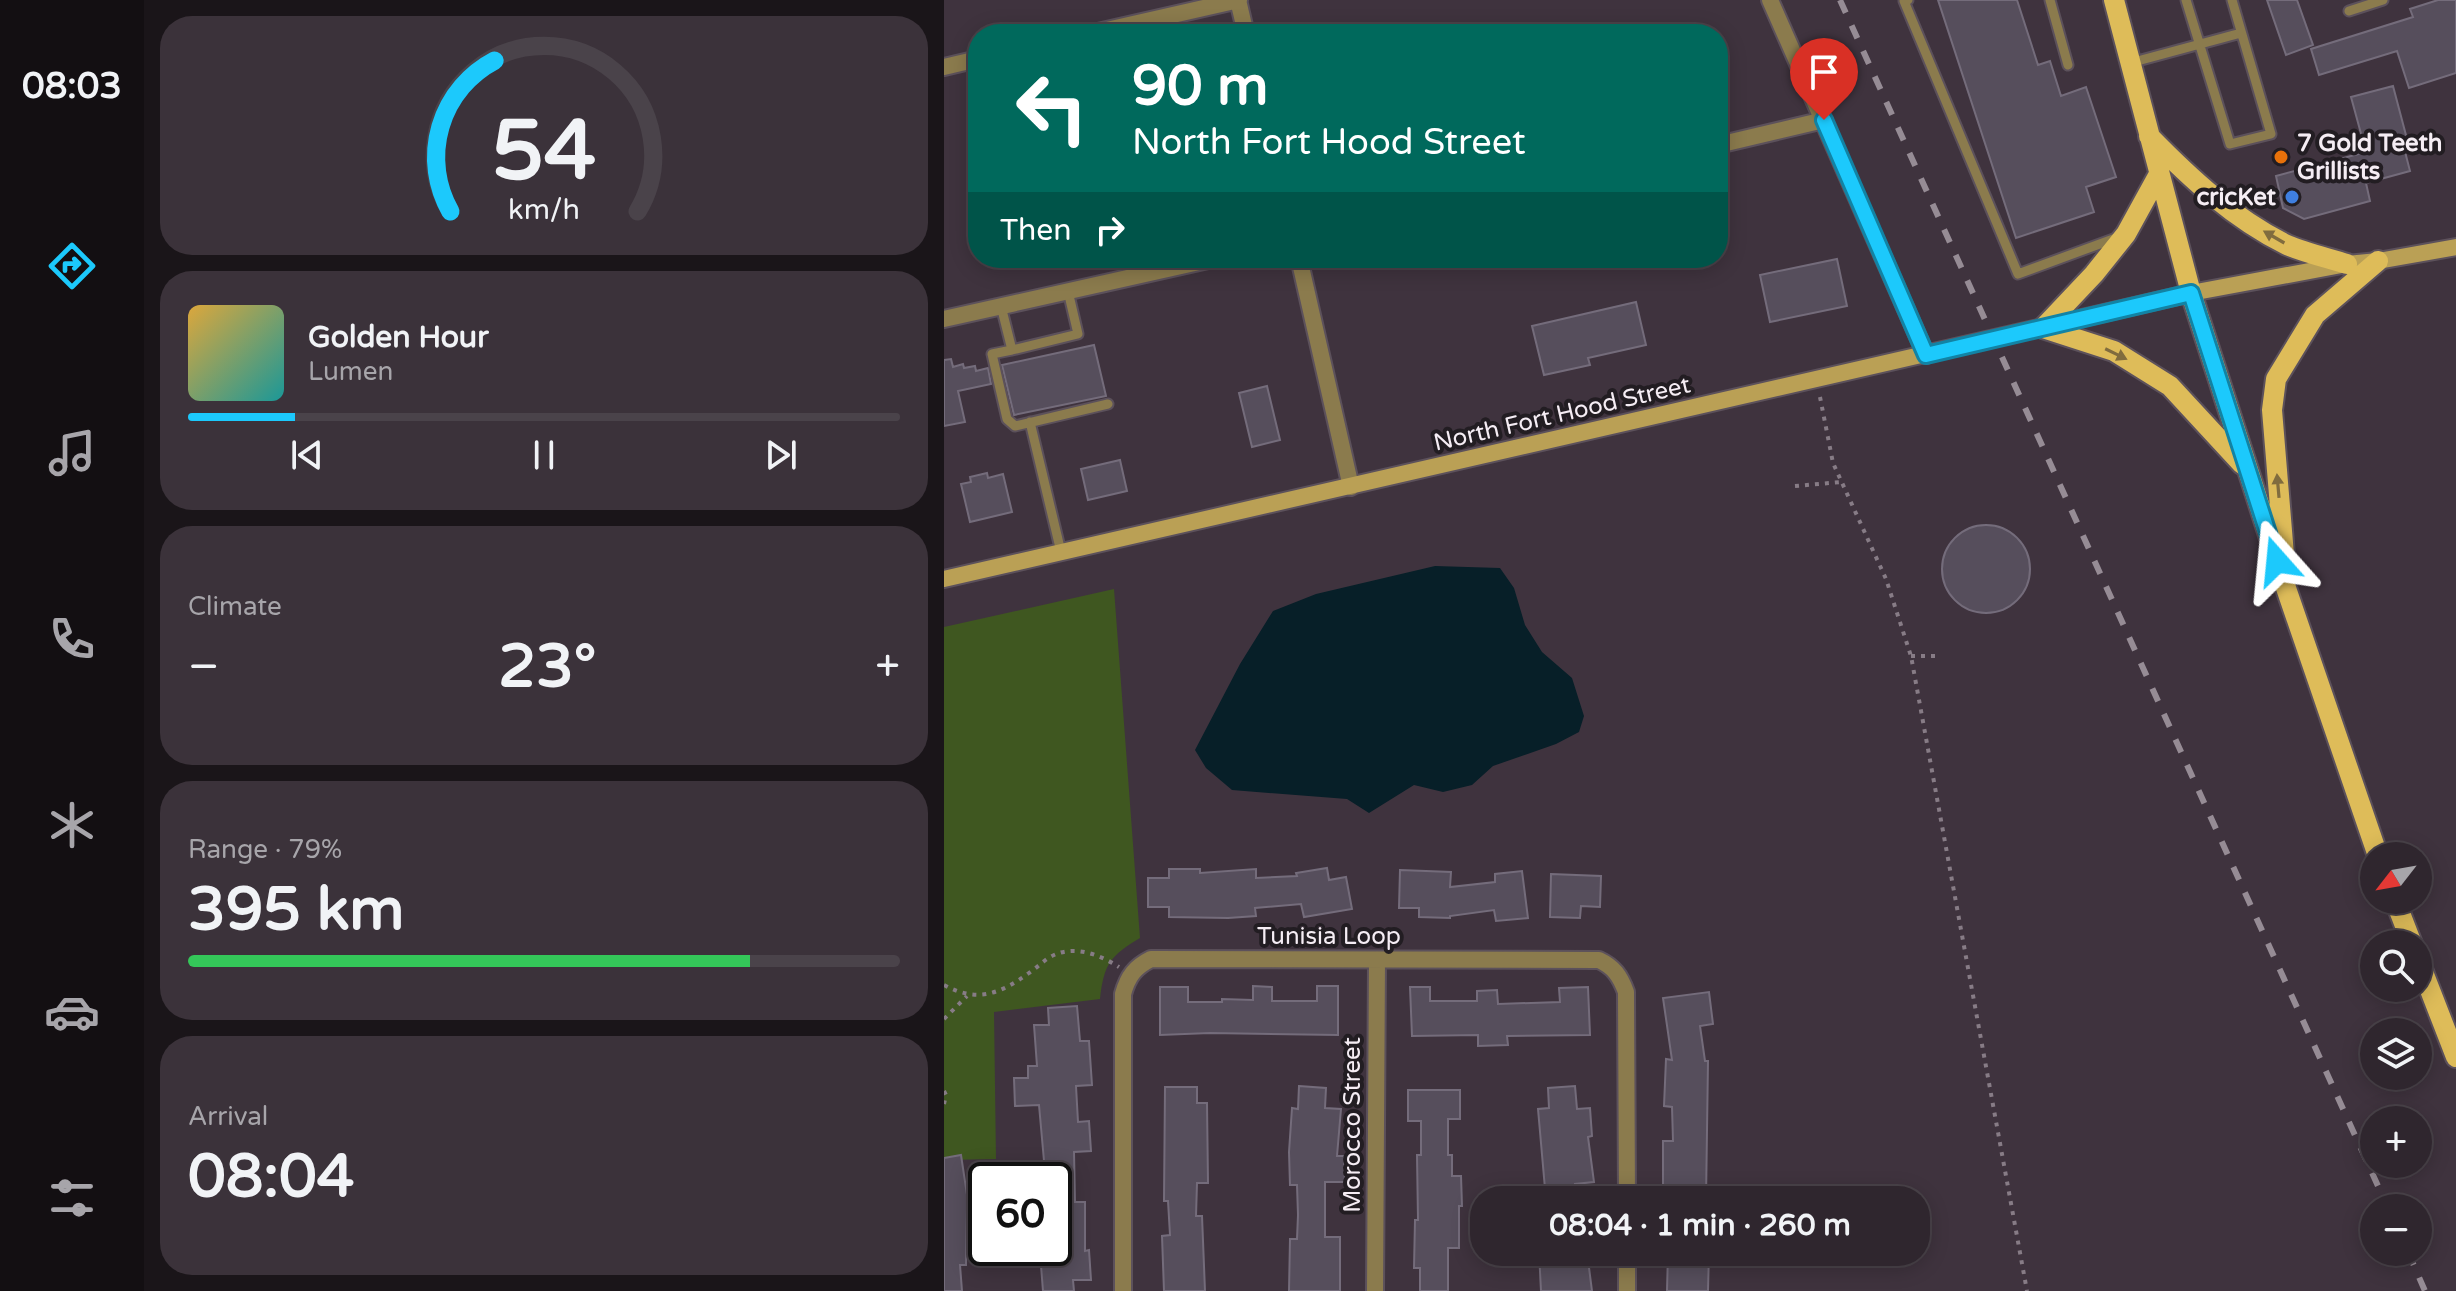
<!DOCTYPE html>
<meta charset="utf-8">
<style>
:root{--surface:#2f262e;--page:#3b323a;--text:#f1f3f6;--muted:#a7a5aa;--line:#4a434a;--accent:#1cc9fc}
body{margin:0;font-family:"Varela Round",sans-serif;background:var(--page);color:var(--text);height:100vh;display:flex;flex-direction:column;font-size:30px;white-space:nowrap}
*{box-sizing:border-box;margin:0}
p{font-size:26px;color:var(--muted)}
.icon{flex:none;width:44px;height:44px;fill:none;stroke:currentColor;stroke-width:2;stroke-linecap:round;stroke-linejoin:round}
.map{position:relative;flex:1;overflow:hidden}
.details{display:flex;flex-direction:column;gap:16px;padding:16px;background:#1a1519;width:800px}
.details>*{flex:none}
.hud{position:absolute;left:24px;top:24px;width:760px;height:244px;border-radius:32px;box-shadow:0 4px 20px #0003,0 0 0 2px var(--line);background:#00695c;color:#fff;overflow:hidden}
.needle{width:52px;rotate:239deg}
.fabs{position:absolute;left:1416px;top:842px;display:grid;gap:16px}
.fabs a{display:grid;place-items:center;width:72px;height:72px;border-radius:50%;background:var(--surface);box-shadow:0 4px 20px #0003,0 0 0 2px var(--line);font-size:40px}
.speed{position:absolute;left:24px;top:1162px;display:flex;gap:16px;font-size:40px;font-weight:700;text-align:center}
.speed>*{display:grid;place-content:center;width:104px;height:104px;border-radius:50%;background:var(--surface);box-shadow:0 4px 20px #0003,0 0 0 2px var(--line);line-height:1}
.speed .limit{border:4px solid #111;border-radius:12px;background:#fff;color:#111}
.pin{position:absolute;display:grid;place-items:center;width:68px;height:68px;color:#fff;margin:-82px -34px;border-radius:50% 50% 50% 0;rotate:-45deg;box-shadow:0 0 8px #0007}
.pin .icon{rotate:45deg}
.me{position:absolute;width:88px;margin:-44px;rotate:342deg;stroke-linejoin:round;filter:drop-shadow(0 0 6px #0008)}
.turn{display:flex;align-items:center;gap:28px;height:168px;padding:0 32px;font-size:36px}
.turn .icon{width:104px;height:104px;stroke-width:2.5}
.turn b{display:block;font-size:56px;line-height:68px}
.then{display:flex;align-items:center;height:76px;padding:0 32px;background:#0003;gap:16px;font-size:30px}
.big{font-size:60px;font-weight:700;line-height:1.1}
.details .tile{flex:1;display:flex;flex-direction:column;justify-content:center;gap:12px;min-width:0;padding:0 28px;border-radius:32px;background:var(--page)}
.details .dial{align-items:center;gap:0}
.dial svg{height:208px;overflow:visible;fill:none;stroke:var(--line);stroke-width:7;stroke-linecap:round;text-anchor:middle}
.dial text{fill:var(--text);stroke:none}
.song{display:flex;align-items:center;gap:24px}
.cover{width:96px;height:96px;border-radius:12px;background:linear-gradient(135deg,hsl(40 70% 55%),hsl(180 70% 35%))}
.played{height:8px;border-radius:4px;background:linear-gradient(90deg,var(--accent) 15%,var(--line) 15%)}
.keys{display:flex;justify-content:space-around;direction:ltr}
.heat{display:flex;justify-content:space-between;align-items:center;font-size:44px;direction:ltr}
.charge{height:12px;border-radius:6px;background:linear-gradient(90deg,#34c759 79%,var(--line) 0)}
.trip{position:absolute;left:526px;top:1186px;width:460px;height:80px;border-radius:32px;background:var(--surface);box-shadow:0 4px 20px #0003,0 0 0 2px var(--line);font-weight:700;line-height:80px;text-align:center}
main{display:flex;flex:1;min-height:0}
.menu{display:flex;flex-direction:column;width:144px;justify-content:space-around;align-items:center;background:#130f12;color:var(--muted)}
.menu .icon{width:56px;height:56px}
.menu .selected{color:var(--accent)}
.menu b{font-size:36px;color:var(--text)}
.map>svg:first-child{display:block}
.green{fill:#3f5720}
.water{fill:#071f28}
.building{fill:#564e5c;stroke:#746c7b;stroke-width:2}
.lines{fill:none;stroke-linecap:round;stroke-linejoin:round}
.service-casing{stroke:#5c515b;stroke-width:13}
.minor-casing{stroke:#5c515b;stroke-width:20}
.secondary-casing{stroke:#5c515b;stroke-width:20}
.primary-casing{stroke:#5c515b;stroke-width:24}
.path{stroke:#877c86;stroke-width:4;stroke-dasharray:4 6;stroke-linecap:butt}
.service{stroke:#8b7b4d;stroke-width:9}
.minor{stroke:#8b7b4d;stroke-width:16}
.secondary{stroke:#baa055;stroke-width:16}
.primary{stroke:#debc59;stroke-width:20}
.rail{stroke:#968c95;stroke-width:6;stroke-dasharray:14 14;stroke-linecap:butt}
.oneway{fill:#806c3e}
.route-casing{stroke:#1283a4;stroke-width:20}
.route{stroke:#1cc9fc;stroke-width:14}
.food-dot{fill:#e8710a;stroke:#221d22;stroke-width:3}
.shop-dot{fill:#3f7fe0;stroke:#221d22;stroke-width:3}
.labels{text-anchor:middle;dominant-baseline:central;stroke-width:8;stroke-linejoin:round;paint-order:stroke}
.poi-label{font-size:24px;font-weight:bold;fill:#f5edf4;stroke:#221d22;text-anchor:start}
.street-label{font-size:24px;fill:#f5edf4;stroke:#221d22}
</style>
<main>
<nav class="menu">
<b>08:03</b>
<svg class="icon selected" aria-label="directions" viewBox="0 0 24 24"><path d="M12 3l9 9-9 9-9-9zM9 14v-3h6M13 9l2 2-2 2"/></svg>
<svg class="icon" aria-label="music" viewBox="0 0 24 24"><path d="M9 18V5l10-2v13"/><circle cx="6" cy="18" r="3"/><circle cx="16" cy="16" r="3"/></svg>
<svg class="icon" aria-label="phone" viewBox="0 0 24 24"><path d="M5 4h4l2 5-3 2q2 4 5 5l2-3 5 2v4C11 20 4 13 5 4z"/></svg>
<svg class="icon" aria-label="climate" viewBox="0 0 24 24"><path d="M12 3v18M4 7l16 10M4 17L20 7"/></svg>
<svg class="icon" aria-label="car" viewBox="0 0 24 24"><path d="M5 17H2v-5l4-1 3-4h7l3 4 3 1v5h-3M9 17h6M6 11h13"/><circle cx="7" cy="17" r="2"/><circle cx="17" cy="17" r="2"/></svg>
<svg class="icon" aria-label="filters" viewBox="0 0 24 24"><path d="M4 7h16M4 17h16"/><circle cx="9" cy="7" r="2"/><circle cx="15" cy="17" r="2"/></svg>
</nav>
<section class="details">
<div class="tile dial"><svg viewBox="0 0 100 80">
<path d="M14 69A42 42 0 1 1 86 69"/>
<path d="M14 69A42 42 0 0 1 31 11" stroke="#1cc9fc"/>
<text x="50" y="56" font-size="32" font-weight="700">54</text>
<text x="50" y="72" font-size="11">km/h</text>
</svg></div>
<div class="tile">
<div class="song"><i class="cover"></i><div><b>Golden Hour</b><p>Lumen</p></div></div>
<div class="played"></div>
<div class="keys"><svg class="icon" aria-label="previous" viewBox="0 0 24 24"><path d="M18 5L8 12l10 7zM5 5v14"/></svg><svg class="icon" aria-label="pause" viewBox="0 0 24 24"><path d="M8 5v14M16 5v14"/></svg><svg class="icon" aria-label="next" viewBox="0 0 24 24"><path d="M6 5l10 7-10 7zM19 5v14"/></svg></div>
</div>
<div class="tile"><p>Climate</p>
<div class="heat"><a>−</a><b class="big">23°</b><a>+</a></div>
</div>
<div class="tile"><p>Range · 79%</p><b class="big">395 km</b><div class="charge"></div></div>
<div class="tile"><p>Arrival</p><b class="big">08:04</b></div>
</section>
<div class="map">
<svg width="1512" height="1291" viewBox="0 0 1512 1291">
<rect width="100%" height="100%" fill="#3f333e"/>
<!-- green -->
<path class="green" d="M 170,589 L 196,938 C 166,956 160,964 156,999 L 50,1012 L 52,1159 L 0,1160 L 0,627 Z"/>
<!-- water -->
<path class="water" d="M 491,566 L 556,568 L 570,588 L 581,625 L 598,652 L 628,678 L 640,716 L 635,732 L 612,744 L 549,766 L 528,785 L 499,792 L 470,785 L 425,813 L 403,799 L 288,790 L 262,768 L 251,750 L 296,664 L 329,611 L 372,594 Z"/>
<!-- building -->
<path class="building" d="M 994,0 L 1073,0 L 1094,65 L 1106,61 L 1117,96 L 1142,87 L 1172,177 L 1142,187 L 1150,212 L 1072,238 Z
M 1323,0 L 1353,0 L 1369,45 L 1342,55 Z
M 1494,0 L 1512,0 L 1512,73 L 1465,88 L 1453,51 L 1375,75 L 1367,49 L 1469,17 L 1466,9 Z
M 1449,86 L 1463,139 L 1458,140 L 1466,171 L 1422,183 L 1426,201 L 1360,219 L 1339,208 L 1332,176 L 1422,152 L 1407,97 Z
M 893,259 L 903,306 L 826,322 L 816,275 Z
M 692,302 L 702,345 L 644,358 L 646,365 L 600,375 L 588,326 Z
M 150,345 L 162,396 L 70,415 L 58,365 Z
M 7,359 L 9,367 L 19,364 L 20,368 L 31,366 L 32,371 L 44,368 L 47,384 L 14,391 L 21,422 L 0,426 L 0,360 Z
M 323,386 L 336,440 L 308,447 L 295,393 Z
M 176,460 L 183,491 L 144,500 L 137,469 Z
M 43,473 L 44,478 L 59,474 L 68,512 L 26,522 L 17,484 L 27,482 L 26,477 Z
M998 569a44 44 0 1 1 88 0a44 44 0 1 1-88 0Z
M 383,868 L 385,880 L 402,877 L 408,909 L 360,917 L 357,904 L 311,908 L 312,916 L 284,918 L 225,917 L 225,907 L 204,907 L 204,878 L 225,878 L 225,869 L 256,869 L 256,873 L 312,869 L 312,878 L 353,876 L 352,873 Z
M 456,870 L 507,872 L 506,887 L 551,882 L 551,874 L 578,871 L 584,918 L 552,921 L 550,910 L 506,916 L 506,918 L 475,917 L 475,908 L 455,908 Z
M 607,874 L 657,876 L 656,907 L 637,906 L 636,918 L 606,917 Z
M 309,986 L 328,987 L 328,1001 L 373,1001 L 373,986 L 394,986 L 394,1035 L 266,1033 L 216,1035 L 216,987 L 244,987 L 244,1002 L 278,1002 L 278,999 L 309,1000 Z
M 466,987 L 486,987 L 486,1001 L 533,1001 L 533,991 L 553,990 L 554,1004 L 616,1002 L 615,988 L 644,987 L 646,1035 L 563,1036 L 564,1045 L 534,1046 L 534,1035 L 468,1036 Z
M 765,992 L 769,1024 L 756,1026 L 761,1061 L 764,1061 L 762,1200 L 719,1200 L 719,1141 L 729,1141 L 728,1107 L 720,1106 L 722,1059 L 728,1060 L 719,998 Z
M 133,1006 L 136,1041 L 145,1041 L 148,1085 L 132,1086 L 134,1122 L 145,1121 L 147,1151 L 130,1152 L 131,1202 L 141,1202 L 141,1251 L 145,1250 L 147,1280 L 129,1280 L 130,1291 L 99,1291 L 96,1253 L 110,1252 L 110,1171 L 101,1172 L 95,1105 L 71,1106 L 70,1078 L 84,1078 L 84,1066 L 93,1066 L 90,1025 L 105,1025 L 104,1008 Z
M 355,1086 L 382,1088 L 381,1108 L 397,1109 L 393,1156 L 400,1156 L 401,1182 L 381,1182 L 381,1237 L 396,1237 L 396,1291 L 345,1291 L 346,1239 L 353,1239 L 354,1215 L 353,1185 L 346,1185 L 345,1152 L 348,1108 L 354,1109 Z
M 631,1086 L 633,1109 L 646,1108 L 648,1136 L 644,1137 L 650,1182 L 631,1184 L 633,1200 L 602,1200 L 594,1109 L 605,1108 L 604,1088 Z
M 221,1087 L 253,1087 L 253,1103 L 263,1103 L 264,1183 L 253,1183 L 252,1216 L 258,1216 L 261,1291 L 220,1291 L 218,1236 L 226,1235 L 224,1201 L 220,1201 Z
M 464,1090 L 516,1090 L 516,1119 L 504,1119 L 504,1155 L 508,1155 L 508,1176 L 517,1176 L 518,1206 L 515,1206 L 515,1248 L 504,1248 L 504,1291 L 476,1291 L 476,1268 L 470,1268 L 471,1220 L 474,1220 L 473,1155 L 477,1155 L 477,1121 L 464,1121 Z
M 17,1155 L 25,1208 L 23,1208 L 22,1265 L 16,1265 L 18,1291 L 0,1291 L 0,1158 Z
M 595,1252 L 643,1252 L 648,1291 L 597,1291 Z
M 724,1252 L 765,1252 L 764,1291 L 723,1291 Z"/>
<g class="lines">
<defs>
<path id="service" d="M 964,0 L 960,1 L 1074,274 L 1172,238
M 1106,0 L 1124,65
M 1242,0 L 1286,144 L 1327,134 L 1288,0
M 1405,11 L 1439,0
M 1186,63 L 1297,33
M 57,306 L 68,350 L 134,334 L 124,291
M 68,350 L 48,354 L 63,419 L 71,426 L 164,404
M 86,422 L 117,552"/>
<path id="minor" d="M 294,0 L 302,34
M 826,0 L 982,355
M 145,34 L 295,0
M 0,67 L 34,59
M 774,145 L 880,120
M 355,258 L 407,487
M 0,319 L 273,258
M 683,1252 L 683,1291
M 179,1291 L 179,994 C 184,976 191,967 207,959 L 655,960 C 670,967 676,976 682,992 L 683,1200
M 431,1291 L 433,960"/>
<path id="secondary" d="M 0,579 L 1247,293 L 1403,264 L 1434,261 L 1512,247"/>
<path id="primary" d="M 1170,0 L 1247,293 L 1343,591 L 1434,856
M 1205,136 C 1246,178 1290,219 1343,245 C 1362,253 1384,258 1403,264
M 1215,174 L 1182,234 L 1150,274 L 1099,328 L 1170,351 L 1226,386 L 1298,464
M 1340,555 L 1328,410 L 1332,379 L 1371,315 L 1434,261
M 1451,900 L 1468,944
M 1474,959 L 1512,1057"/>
</defs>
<!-- service casing -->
<use href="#service" class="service-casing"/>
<!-- minor casing -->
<use href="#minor" class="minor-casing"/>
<!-- secondary casing -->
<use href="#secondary" class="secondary-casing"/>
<!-- primary casing -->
<use href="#primary" class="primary-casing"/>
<!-- path -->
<path class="path" d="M 876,397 L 889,463 L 942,579 L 967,656 L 1083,1291
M 851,486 L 898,482
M 967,656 L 995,656
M 0,985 C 33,1003 56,994 85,973 C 94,967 101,959 110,955 C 132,945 156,955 175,967
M 0,1019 L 23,996
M 0,1091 L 2,1095 L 0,1104"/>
<!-- service -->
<use href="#service" class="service"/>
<!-- minor -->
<use href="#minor" class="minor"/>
<!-- secondary -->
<use href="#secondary" class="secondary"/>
<!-- primary -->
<use href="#primary" class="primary"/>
<!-- rail -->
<path class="rail" d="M 896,0 L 1444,1208
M 1464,1252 L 1481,1291"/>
</g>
<!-- one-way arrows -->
<defs><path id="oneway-solid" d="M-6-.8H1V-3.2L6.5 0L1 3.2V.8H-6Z" transform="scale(2)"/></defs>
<g class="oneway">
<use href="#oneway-solid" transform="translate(1330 237) rotate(-150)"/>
<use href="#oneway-solid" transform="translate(1172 354) rotate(26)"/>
<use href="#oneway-solid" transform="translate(1334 486) rotate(-95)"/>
</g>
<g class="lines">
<defs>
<path id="route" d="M 880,120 L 982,355 L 1247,293 L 1333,561"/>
</defs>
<!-- route casing -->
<use href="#route" class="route-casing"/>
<!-- route -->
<use href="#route" class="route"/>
</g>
<!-- markers -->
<circle class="food-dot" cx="1337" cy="157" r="8"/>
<circle class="shop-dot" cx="1348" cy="197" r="8"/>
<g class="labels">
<!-- poi labels -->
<g class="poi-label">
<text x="1353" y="143">7 Gold Teeth<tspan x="1353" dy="28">Grillists</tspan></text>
<text x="1332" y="197" text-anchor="end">cricKet</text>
</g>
<!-- street labels -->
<g class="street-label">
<text transform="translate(618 414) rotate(-13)">North Fort Hood Street</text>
<text x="385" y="936">Tunisia Loop</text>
<text transform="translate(408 1125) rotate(-90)">Morocco Street</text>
</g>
</g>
</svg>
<div class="fabs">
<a><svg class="needle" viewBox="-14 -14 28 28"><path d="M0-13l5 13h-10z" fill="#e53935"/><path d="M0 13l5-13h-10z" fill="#a7a5aa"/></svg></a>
<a><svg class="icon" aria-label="search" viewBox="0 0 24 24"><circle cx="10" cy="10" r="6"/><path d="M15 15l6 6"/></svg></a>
<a><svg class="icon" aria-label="layers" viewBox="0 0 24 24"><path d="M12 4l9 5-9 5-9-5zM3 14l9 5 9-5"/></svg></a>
<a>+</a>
<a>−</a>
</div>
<div class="speed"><div class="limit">60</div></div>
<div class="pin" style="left:880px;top:120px;background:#d93025"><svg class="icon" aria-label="arrive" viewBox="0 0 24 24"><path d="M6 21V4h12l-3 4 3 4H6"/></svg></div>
<svg class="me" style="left:1333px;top:561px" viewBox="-20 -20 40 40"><path d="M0-17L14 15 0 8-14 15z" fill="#1cc9fc" stroke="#fff" stroke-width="4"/></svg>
<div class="trip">08:04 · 1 min · 260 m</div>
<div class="hud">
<div class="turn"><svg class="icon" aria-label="left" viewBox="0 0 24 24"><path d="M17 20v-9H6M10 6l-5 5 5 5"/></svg><div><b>90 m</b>North Fort Hood Street</div></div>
<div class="then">Then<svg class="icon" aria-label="right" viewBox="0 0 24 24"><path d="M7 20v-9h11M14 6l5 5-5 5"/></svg></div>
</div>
</div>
</main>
